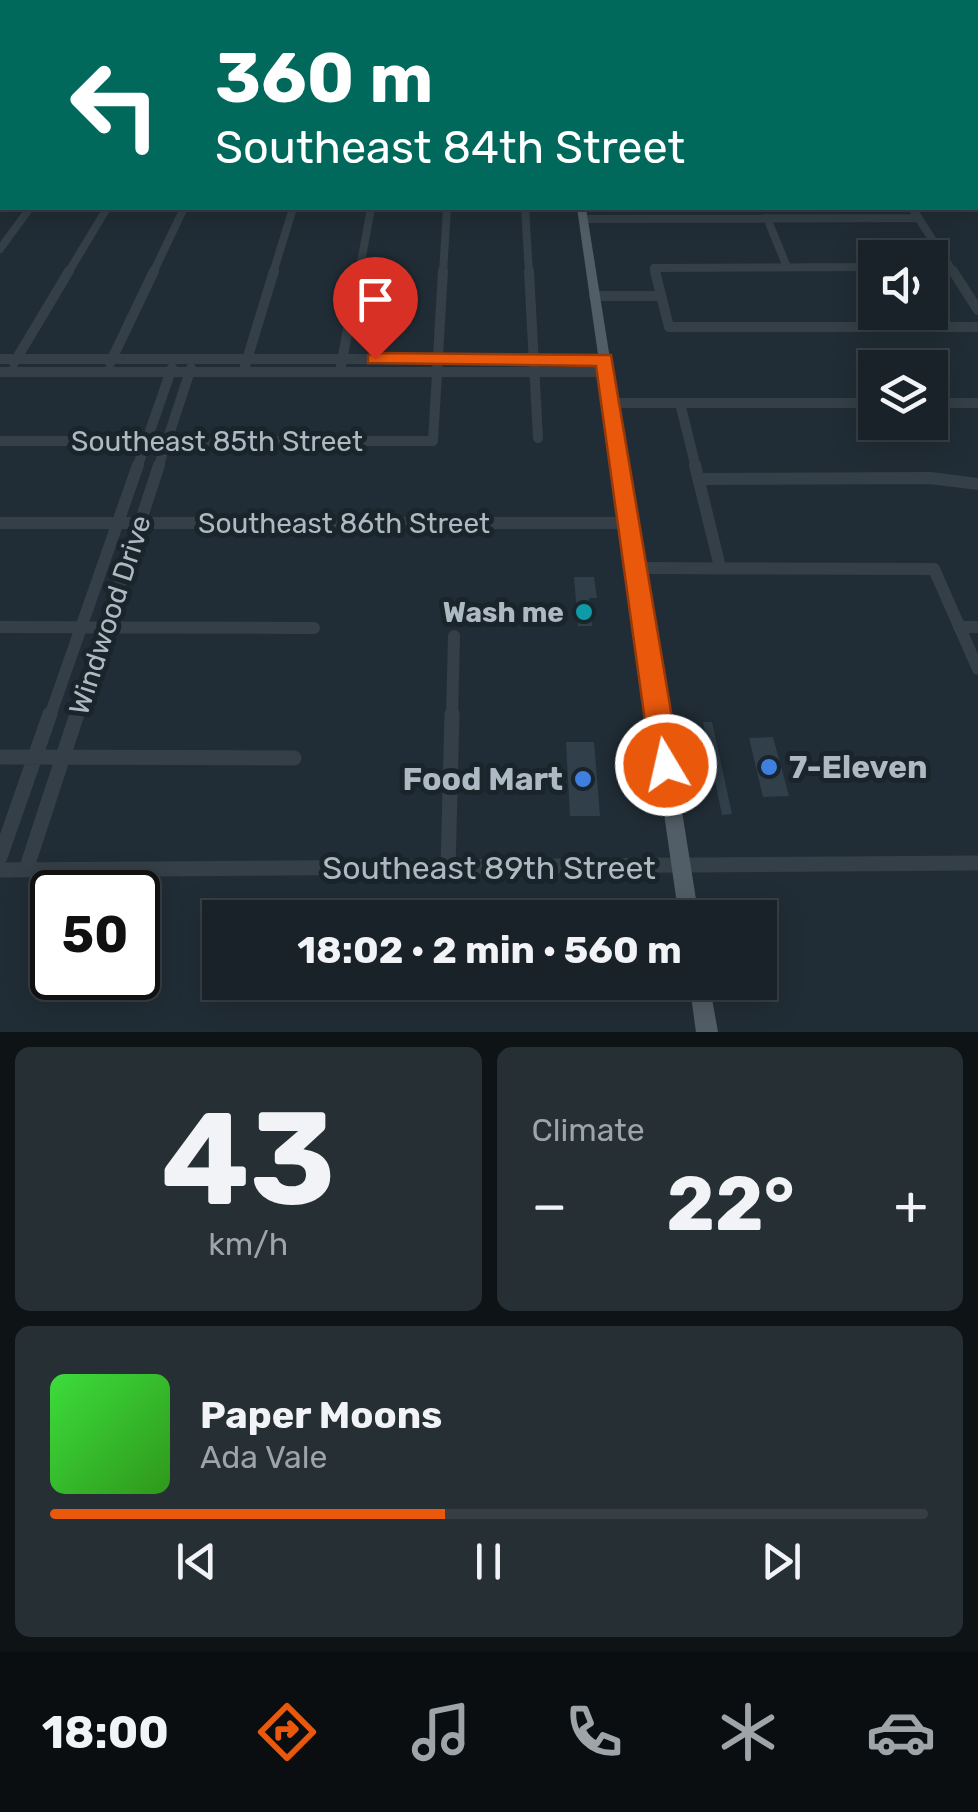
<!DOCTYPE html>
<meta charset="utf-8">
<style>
:root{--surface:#192228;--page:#262f34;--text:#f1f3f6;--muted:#9fa4a8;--line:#373f45;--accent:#ea580c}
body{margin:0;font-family:Rubik,sans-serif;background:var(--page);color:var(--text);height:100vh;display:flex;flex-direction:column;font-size:38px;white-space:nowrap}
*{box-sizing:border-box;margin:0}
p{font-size:32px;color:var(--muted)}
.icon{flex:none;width:55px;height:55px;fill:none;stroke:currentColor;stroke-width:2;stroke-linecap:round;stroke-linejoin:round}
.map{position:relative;height:1032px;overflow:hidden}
.sheet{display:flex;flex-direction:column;gap:15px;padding:15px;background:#0e1316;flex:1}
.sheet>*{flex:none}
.hud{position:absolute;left:0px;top:0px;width:980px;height:210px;box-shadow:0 5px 25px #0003,0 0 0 2px var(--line);background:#00695c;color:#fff;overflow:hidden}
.controls{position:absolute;left:858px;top:240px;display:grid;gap:20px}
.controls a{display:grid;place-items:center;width:90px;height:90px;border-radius:0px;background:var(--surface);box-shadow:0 5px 25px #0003,0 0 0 2px var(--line);font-size:50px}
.speed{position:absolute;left:30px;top:870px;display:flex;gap:20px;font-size:50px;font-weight:700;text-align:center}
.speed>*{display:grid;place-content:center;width:130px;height:130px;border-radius:50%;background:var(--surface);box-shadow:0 5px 25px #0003,0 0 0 2px var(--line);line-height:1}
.speed .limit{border:5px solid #111;border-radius:15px;background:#fff;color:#111}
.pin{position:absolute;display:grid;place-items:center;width:85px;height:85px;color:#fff;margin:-102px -42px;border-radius:50% 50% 50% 0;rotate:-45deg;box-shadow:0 0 10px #0007}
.pin .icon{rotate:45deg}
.me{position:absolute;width:110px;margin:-55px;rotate:351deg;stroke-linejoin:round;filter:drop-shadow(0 0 8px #0008)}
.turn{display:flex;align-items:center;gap:35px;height:210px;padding:0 50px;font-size:45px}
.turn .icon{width:130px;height:130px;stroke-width:2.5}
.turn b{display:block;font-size:70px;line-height:85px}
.big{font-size:75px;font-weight:700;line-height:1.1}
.sheet .card{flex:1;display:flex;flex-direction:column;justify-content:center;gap:15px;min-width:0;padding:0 35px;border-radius:15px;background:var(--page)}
.sheet .dial{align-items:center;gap:0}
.dial b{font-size:130px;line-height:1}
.song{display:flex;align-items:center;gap:30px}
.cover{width:120px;height:120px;border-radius:15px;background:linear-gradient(135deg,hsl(120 70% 55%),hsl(110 70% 35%))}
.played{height:10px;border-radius:5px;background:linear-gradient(90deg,var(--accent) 45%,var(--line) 45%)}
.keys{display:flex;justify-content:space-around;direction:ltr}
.heat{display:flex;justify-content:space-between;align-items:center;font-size:55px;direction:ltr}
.sheet .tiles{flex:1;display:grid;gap:15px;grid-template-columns:1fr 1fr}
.card:last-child{grid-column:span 2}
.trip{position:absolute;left:202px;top:900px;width:575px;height:100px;border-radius:0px;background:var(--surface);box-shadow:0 5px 25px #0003,0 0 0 2px var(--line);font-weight:700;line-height:100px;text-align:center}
.menu{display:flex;height:160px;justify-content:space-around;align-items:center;background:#0a0e10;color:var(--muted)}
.menu .icon{width:70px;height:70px}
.menu .on{color:var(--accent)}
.menu b{font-size:45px;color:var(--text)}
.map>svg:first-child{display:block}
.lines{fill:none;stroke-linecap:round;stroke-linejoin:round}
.stream{stroke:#152633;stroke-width:2.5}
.building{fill:#303f4a}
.minor-far4{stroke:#343f47;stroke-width:6}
.minor-far3{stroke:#343f47;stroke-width:8}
.minor-far2{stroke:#343f47;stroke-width:10}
.minor-far1{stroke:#343f47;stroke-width:12}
.minor{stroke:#343f47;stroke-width:15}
.major{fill:#525e67;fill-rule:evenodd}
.route{fill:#ea580c;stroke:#983908;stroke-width:2.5}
.culture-dot{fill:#0f9aa8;stroke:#1a242b;stroke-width:4}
.shop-dot{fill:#3f7fe0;stroke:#1a242b;stroke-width:4}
.labels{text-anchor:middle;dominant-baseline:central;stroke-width:10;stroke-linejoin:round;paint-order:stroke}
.street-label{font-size:28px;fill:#aebac3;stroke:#1a242b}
.poi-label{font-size:28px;font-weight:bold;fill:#aebac3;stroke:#1a242b;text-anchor:end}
.near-poi-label{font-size:32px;font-weight:bold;fill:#aebac3;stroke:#1a242b;text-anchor:start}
.near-street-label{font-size:32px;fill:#aebac3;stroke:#1a242b}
</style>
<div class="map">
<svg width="978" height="1032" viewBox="0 0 978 1032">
<rect width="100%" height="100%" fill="#212d36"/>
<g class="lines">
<!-- stream -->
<path class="stream" d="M 183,2 L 187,0
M 889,2 L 899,0"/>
</g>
<!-- building -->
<path class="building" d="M 574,577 L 594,577 L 597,598 L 589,598 L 592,626 L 578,626 Z
M 703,722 L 712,722 L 732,814 L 722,815 Z
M 773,737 L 789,796 L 763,797 L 749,738 Z
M 566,742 L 594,742 L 600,816 L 570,816 Z"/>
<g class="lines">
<!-- minor-far4 -->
<path class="minor-far4" d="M 474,0 L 479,2"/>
<!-- minor-far3 -->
<path class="minor-far3" d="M 525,208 L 529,273
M 912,208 L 954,273
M 767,218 L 787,267
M 583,219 L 919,218
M 0,249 L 30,208
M 930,267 L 949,267
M 68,273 L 107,208
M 153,273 L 184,208
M 273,273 L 293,208
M 359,273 L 371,208
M 443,273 L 447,208
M 655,273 L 654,268 L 875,267"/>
<!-- minor-far2 -->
<path class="minor-far2" d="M 529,271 L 538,438
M 655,271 L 669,327 L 978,327
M 953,271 L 978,310
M 594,296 L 659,296
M 0,359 L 604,359
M 14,363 L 69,271
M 110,363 L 154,271
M 245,366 L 274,271
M 341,366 L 359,271
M 0,372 L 606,372
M 610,403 L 875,403
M 680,403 L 696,468
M 930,403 L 978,403
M 0,441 L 433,441 L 443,271
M 137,468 L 172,368
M 158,468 L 191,368"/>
<!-- minor-far1 -->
<path class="minor-far1" d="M 695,465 L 720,567
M 700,479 L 930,478 L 978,484
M 0,523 L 629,523
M 635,568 L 934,569 L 978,669
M 0,627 L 314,628
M 959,627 L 978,627
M 50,716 L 138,465
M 77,716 L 159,465
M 452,716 L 454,636"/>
<!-- minor -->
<path class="minor" d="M 0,757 L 294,758
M 0,857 L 50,714
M 448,869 L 452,714
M 0,870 L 978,863
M 26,870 L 77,714"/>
<!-- major -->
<path class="major" d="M 546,0 L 552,0 L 553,2 L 547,2 Z
M 577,208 L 586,208 L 699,918 L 679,918 Z
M 689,982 L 709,982 L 718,1032 L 696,1032 Z"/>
</g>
<!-- route -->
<path class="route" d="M 375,353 L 611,355 L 680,765 L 676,775 L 666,779 L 656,775 L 651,765 L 596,366 L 368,363 L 368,355 Z"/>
<!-- markers -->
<circle class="culture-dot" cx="584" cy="612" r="10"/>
<g class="shop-dot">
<circle cx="769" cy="767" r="10"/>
<circle cx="583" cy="779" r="10"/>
</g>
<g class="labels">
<!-- street labels -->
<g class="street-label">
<text x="217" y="441">Southeast 85th Street</text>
<text x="344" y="523">Southeast 86th Street</text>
<text transform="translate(110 615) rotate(-72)">Windwood Drive</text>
</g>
<!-- poi labels -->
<g class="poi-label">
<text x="564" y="612">Wash me</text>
</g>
<!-- near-poi labels -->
<g class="near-poi-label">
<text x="789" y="767">7-Eleven</text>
<text x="563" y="779" text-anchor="end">Food Mart</text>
</g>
<!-- near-street labels -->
<g class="near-street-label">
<text x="489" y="868">Southeast 89th Street</text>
</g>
</g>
</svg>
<div class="controls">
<a><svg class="icon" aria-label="sound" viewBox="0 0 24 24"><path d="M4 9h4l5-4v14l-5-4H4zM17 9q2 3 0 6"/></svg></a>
<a><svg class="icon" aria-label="layers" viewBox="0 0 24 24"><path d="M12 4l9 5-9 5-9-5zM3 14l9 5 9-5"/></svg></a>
</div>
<div class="speed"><div class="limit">50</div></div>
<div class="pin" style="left:375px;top:359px;background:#d93025"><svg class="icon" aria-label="arrive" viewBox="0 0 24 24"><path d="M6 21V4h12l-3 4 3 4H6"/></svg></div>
<svg class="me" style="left:666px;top:765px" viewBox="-20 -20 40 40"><circle r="17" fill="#ea580c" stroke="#fff" stroke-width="3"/><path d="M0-11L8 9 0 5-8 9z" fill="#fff"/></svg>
<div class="trip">18:02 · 2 min · 560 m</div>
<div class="hud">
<div class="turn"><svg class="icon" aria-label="left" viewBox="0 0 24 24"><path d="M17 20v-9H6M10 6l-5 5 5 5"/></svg><div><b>360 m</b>Southeast 84th Street</div></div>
</div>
</div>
<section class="sheet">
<div class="tiles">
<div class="card dial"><b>43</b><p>km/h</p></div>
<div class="card"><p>Climate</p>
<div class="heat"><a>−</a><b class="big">22°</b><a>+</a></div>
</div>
<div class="card">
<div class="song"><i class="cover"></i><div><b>Paper Moons</b><p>Ada Vale</p></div></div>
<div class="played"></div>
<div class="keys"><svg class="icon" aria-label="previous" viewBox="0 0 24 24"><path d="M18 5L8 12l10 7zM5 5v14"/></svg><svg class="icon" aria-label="pause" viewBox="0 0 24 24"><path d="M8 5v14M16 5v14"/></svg><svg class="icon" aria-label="next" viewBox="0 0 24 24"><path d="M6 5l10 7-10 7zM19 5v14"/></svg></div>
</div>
</div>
</section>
<nav class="menu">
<b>18:00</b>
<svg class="icon on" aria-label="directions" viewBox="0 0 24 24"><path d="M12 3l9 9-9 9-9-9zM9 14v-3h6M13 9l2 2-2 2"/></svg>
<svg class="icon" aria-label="music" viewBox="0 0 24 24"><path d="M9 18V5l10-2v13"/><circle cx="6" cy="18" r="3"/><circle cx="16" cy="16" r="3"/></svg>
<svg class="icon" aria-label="phone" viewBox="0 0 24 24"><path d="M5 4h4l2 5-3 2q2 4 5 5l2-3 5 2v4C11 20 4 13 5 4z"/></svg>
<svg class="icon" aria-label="climate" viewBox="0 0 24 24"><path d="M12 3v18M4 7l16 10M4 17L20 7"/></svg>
<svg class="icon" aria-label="car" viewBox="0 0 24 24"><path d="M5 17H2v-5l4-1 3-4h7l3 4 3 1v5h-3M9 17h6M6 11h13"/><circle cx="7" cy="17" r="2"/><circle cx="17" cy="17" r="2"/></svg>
</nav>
